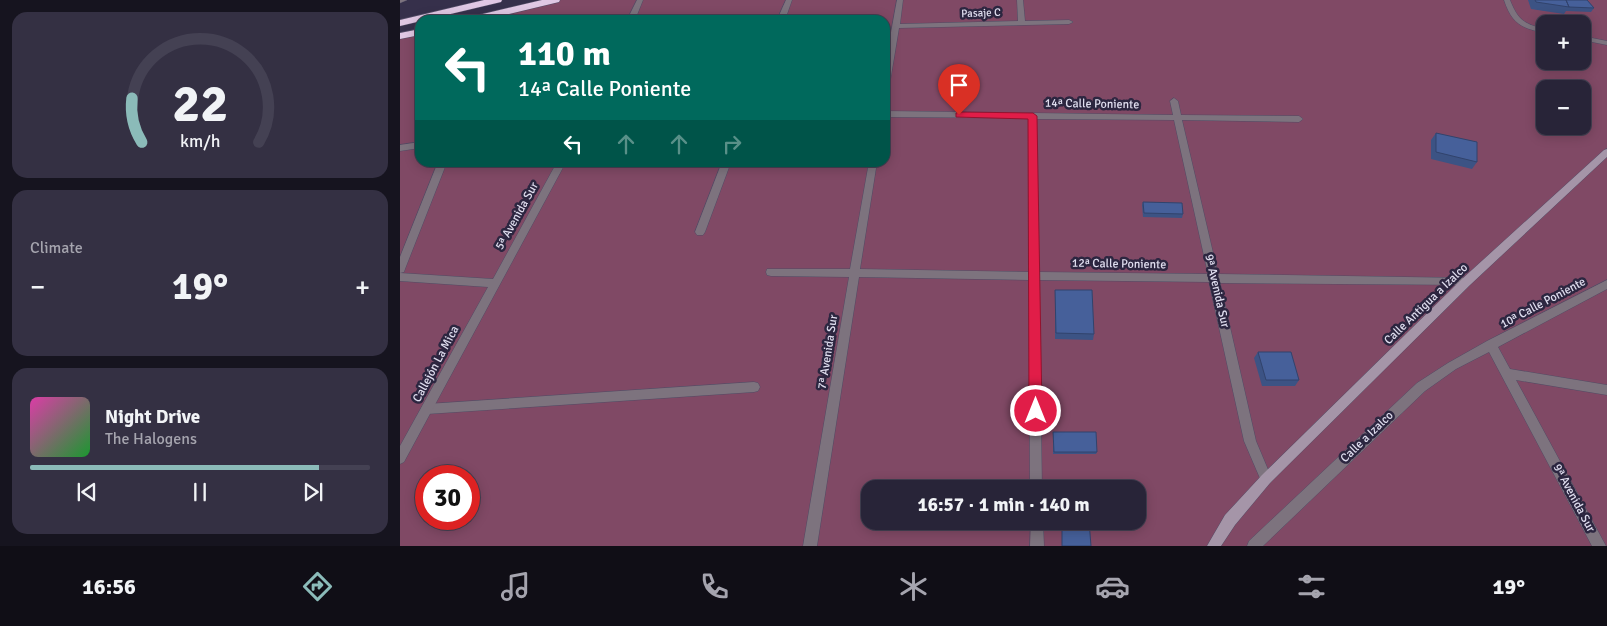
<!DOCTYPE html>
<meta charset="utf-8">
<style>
:root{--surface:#282438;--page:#343043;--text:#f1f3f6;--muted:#a5a4ae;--line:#444153;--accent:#8bbbb9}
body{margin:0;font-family:Signika,sans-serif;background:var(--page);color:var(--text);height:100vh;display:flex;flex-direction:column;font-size:19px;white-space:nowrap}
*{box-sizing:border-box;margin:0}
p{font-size:16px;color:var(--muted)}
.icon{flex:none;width:28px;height:28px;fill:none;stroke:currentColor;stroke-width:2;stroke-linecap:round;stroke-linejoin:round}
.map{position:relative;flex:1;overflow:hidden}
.drawer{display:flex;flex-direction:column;gap:12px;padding:12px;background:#16141f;width:400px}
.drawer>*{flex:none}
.top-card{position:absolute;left:15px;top:15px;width:475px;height:152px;border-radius:15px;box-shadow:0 2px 12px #0003,0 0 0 1px var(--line);background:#00695c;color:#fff;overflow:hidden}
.fabs{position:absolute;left:1136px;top:15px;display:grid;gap:10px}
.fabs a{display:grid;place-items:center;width:55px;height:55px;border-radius:10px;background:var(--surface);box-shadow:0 2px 12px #0003,0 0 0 1px var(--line);font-size:25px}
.speed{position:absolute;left:15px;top:465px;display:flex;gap:10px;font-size:25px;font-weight:700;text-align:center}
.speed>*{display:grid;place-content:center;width:65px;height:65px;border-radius:50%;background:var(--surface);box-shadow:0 2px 12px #0003,0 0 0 1px var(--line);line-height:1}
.speed .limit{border:8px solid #d22;background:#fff;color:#111}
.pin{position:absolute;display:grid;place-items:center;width:42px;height:42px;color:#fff;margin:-51px -21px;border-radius:50% 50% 50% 0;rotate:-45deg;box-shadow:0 0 5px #0007}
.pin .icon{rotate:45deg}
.me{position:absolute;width:55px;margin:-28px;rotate:0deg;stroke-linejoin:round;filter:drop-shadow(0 0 4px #0008)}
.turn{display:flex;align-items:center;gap:18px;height:105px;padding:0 20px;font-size:22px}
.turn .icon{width:65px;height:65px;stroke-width:2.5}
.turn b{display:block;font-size:35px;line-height:42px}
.lanes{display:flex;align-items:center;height:48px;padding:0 20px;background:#0003;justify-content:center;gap:25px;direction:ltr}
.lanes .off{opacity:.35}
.big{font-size:38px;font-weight:700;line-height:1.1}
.drawer .widget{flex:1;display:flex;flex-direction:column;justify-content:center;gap:8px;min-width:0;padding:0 18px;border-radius:15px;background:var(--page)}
.drawer .dial{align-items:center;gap:0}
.dial svg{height:130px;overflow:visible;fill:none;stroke:var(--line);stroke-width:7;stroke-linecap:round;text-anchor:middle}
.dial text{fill:var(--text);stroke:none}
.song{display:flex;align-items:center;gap:15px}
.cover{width:60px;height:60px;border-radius:8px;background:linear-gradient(135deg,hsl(320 70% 55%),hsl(130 70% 35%))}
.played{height:5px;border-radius:2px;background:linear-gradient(90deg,var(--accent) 85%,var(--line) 85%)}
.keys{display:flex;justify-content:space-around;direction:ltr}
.heat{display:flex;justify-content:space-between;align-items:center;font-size:28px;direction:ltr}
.trip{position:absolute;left:461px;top:480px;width:285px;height:50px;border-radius:15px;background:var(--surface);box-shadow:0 2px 12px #0003,0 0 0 1px var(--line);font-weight:700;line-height:50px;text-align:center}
.menu{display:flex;height:80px;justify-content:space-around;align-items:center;background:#100e16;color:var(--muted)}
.menu .icon{width:35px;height:35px}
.menu .active{color:var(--accent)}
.menu b{font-size:22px;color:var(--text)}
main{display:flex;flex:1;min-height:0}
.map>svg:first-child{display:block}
.green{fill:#804965;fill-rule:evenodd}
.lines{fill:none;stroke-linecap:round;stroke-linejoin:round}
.lane-casing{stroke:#514c65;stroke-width:1}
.street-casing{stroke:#514c65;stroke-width:1}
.secondary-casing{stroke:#514c65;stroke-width:1}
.highway-casing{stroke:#514c65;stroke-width:1}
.lane{fill:#7d737e;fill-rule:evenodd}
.street{fill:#7d737e;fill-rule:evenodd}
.secondary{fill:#a595a8;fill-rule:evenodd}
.highway{fill:#e0c8e4;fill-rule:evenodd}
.wall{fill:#3c5384}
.building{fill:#46609a;stroke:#31436c}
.route{fill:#e11d48;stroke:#92132f}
.labels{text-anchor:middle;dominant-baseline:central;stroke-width:5;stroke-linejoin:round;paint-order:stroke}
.far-street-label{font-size:11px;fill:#e0deef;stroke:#2c2640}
.street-label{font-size:12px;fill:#e0deef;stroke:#2c2640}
</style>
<main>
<section class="drawer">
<div class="widget dial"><svg viewBox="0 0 100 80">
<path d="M14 69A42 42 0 1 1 86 69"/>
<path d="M14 69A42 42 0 0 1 8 42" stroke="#8bbbb9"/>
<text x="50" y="56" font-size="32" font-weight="700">22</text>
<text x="50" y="72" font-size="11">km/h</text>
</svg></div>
<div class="widget"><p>Climate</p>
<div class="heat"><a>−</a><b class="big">19°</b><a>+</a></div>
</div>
<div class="widget">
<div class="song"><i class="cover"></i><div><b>Night Drive</b><p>The Halogens</p></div></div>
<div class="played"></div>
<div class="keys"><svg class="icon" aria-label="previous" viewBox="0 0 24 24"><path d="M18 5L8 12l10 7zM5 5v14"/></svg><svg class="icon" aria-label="pause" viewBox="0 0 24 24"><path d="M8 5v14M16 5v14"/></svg><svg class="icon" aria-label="next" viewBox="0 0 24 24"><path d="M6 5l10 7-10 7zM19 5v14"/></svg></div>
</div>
</section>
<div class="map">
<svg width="1207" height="546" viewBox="0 0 1207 546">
<rect width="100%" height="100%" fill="#36304b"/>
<!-- green -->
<path class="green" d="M 150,0 L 1207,0 L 1207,546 L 0,546 L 0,34 L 20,29 L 20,162 L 485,162 L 485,20 L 61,20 ZM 1145,24 L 1182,24 L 1182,61 L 1145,61 ZM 1145,89 L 1182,89 L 1182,126 L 1145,126 ZM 26,476 L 69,476 L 69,519 L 26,519 ZM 470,489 L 738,489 L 738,521 L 470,521 Z"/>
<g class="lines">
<defs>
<path id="lane" d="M 354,382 L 358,383 L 360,387 L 358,391 L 354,392 L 27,414 L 23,413 L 21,409 L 23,405 L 27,404 Z"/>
<path id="street" d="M 0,0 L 7,0 L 0,3 Z
M 237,0 L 243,0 L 235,20 L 227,20 Z
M 386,0 L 392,0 L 385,20 L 377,20 Z
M 497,0 L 503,0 L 500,24 L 618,21 L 617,0 L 623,0 L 625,21 L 669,20 L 673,22 L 669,24 L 499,28 L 489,88 L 485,91 L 485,65 Z
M 1104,0 L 1110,0 C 1118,20 1124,24 1145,29 L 1145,33 C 1121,28 1112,24 1104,0 Z
M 1182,36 L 1207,41 L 1207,45 L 1182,40 Z
M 774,98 L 778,101 L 781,115 L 899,116 L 903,119 L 899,122 L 782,120 L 818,274 L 1066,278 L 1070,279 L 1071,282 L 1070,285 L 820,283 L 856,441 L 872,479 L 870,483 L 866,485 L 862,483 L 844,441 L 809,282 L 639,280 L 642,489 L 630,489 L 629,280 L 459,277 L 417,546 L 403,546 L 449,277 L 371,276 L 367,275 L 366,272 L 367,269 L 450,269 L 469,162 L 477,162 L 460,269 L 629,272 L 629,118 L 485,117 L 485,111 L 773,115 L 770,101 ZM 637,119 L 774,120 L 808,274 L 639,272 Z
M 20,142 L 20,148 L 0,151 L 0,145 Z
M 38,162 L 47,162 L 5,269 L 4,272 L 0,273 L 93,279 L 157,162 L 166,162 L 4,462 L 0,464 L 0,446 L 88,287 L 0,281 L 0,257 Z
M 322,162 L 331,162 L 305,232 L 303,235 L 297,235 L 295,232 Z
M 1207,280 L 1207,289 L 1098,347 L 1110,369 L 1207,385 L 1207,395 L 1116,380 L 1206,546 L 1192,546 L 1089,352 L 1056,369 L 1025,391 L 863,546 L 847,546 L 849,541 L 1017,383 L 1048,363 L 1087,341 Z
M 631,521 L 643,521 L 644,546 L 630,546 Z"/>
<path id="secondary" d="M 1207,149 L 1207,157 L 1070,285 L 870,483 L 835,525 L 821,546 L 807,546 L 825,515 L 862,475 L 1062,279 L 1204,150 Z"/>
<path id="highway" d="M 84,0 L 102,0 L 101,2 L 0,26 L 0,20 Z
M 142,0 L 160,0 L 159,2 L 84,20 L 65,20 L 66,18 Z
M 20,29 L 20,35 L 0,39 L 0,33 Z"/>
</defs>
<!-- lane casing -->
<use href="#lane" class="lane-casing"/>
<!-- street casing -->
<use href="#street" class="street-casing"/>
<!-- secondary casing -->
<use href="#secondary" class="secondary-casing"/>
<!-- highway casing -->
<use href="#highway" class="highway-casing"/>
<!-- lane -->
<use href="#lane" class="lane"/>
<!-- street -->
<use href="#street" class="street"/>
<!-- secondary -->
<use href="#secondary" class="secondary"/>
<!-- highway -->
<use href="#highway" class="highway"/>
</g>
<!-- wall -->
<path class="wall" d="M 1128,0 L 1187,0 L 1194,8 L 1191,12 L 1166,11 L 1164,14 L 1131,9 Z
M 1036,133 L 1077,162 L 1072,169 L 1031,159 L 1031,140 Z
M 743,202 L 783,214 L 782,218 L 743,217 L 742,205 Z
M 655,290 L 694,334 L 693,340 L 655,339 Z
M 858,352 L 899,380 L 895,386 L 862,386 L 854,358 Z
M 653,432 L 697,452 L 696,454 L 653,454 Z"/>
<!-- building -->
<path class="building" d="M 1135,0 L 1166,0 L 1169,7 L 1136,2 Z
M 1166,0 L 1187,0 L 1194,8 L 1169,7 Z
M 1036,133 L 1077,142 L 1077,162 L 1036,152 Z
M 743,202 L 782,203 L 783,214 L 744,213 Z
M 655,290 L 692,290 L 694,334 L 656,333 Z
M 858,352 L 891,352 L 899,380 L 866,380 Z
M 653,432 L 696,432 L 697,452 L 654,452 Z
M 662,521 L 689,521 L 691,546 L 662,546 Z"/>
<!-- route -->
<path class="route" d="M 559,112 L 633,113 L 637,116 L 642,411 L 640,416 L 636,417 L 631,416 L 629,411 L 628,119 L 556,117 L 556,113 Z"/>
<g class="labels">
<!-- far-street labels -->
<g class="far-street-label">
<text transform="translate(581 13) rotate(-2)">Pasaje C</text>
</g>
<!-- street labels -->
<g class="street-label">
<text transform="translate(692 104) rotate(1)">14ª Calle Poniente</text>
<text transform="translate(117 216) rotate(-61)">5ª Avenida Sur</text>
<text transform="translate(719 264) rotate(1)">12ª Calle Poniente</text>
<text transform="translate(817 291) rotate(77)">9ª Avenida Sur</text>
<text transform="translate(1143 303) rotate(-28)">10ª Calle Poniente</text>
<text transform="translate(1026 304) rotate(-44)">Calle Antigua a Izalco</text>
<text transform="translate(428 352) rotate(-81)">7ª Avenida Sur</text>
<text transform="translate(36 364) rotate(-62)">Callejón La Mica</text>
<text transform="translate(967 437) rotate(-44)">Calle a Izalco</text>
<text transform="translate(1174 498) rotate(62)">9ª Avenida Sur</text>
</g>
</g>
</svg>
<div class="fabs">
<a>+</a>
<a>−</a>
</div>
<div class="speed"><div class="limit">30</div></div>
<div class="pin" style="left:559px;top:115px;background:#d93025"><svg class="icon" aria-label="arrive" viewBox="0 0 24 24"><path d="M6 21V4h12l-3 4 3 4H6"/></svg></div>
<svg class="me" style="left:636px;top:411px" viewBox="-20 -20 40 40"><circle r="17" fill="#e11d48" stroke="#fff" stroke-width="3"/><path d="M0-11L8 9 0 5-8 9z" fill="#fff"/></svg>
<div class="trip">16:57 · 1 min · 140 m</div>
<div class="top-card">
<div class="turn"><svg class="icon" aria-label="left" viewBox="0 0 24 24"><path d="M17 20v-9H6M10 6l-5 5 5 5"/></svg><div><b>110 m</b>14ª Calle Poniente</div></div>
<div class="lanes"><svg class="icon" aria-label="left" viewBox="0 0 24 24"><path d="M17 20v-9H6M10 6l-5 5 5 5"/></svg><svg class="icon off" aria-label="ahead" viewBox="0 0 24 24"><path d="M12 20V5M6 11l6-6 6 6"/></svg><svg class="icon off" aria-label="ahead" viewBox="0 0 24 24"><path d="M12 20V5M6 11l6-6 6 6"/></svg><svg class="icon off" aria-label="right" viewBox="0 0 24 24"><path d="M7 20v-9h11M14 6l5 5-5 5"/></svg></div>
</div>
</div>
</main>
<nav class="menu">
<b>16:56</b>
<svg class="icon active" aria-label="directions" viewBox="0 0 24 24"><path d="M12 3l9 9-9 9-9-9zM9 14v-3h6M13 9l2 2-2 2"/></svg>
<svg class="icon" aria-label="music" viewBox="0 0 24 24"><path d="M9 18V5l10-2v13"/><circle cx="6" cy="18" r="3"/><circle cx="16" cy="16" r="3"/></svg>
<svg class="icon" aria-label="phone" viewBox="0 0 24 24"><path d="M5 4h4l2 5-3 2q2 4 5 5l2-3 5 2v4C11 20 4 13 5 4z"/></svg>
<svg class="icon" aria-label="climate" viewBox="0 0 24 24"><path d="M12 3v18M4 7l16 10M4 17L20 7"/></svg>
<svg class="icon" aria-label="car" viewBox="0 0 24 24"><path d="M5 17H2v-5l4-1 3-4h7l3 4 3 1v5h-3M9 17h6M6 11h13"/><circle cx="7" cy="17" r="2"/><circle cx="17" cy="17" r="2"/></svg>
<svg class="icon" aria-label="filters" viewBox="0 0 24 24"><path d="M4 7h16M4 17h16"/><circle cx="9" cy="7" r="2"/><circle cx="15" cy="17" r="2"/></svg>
<b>19°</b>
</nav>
